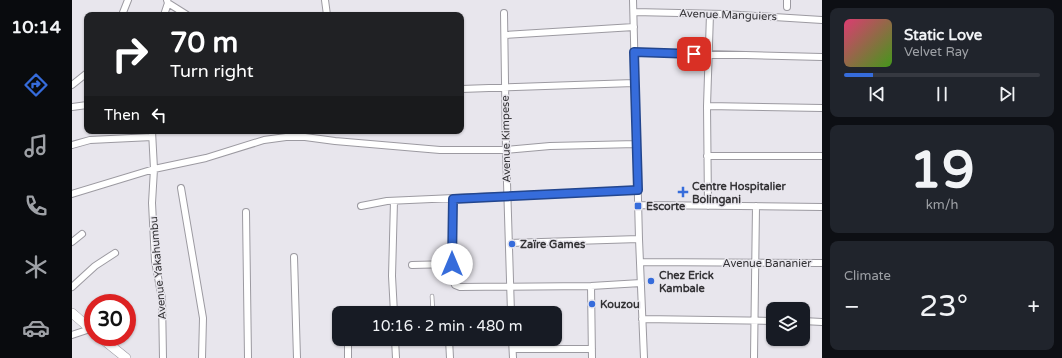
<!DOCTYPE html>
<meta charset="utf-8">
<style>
:root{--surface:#171b24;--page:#20242c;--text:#f1f3f6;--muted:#9ea1a6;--line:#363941;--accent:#366cdb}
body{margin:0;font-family:"Varela Round",sans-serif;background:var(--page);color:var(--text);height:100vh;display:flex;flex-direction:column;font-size:15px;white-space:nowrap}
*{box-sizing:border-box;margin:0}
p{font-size:13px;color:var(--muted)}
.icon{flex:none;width:22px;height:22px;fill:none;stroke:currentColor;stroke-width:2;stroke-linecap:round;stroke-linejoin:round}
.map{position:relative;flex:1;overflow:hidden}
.details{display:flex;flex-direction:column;gap:8px;padding:8px;background:#0d0f14;width:240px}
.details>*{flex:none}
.top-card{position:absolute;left:12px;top:12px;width:380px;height:122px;border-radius:8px;box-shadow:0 1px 3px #0004;background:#202124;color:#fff;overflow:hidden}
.fabs{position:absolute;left:694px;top:302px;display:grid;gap:8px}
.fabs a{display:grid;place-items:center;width:44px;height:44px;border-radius:8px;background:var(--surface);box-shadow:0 1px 3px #0004;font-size:20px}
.speed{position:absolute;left:12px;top:294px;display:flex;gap:8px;font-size:20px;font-weight:700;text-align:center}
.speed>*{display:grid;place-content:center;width:52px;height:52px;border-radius:50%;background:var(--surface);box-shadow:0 1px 3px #0004;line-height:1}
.speed .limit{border:6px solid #d22;background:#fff;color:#111}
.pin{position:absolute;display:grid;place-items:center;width:34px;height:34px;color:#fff;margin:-17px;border-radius:8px;box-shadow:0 2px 6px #0006}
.me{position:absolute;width:44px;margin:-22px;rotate:0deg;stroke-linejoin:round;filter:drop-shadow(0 0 3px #0008)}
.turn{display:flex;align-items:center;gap:14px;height:84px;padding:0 20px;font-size:18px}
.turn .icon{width:52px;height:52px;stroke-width:2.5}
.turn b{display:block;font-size:28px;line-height:34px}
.then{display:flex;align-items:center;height:38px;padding:0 20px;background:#0003;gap:8px;font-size:15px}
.big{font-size:30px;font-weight:600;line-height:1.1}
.details .tile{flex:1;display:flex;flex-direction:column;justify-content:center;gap:6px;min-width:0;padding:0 14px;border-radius:8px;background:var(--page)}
.details .dial{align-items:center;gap:0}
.dial b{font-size:52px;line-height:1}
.song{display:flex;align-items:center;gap:12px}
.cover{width:48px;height:48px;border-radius:6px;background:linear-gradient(135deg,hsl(340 70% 55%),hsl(100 70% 35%))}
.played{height:4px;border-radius:2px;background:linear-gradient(90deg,var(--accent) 15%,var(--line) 15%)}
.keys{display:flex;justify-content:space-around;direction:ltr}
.heat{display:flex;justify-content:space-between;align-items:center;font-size:22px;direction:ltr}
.trip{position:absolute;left:260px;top:306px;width:230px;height:40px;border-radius:8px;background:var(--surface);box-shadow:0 1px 3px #0004;font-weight:600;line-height:40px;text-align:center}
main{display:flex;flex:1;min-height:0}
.menu{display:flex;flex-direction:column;width:72px;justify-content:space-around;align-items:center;background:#090b0e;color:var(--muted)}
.menu .icon{width:28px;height:28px}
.menu .on{color:var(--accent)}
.menu b{font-size:18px;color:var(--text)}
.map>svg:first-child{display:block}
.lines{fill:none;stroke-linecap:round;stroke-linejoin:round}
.lane-casing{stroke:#9c9aa1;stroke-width:4.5}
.street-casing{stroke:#9c9aa1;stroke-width:8}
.secondary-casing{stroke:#9c9aa1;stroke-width:10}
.lane{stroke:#fff;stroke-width:3}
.street{stroke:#fff;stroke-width:6}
.secondary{stroke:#fff;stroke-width:9}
.route-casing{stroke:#23468e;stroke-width:10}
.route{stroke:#366cdb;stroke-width:7}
.poi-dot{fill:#366cdb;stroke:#e8e6ed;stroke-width:1.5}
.labels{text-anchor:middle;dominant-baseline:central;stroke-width:3;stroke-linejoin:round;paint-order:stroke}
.street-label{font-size:11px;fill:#333235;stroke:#e8e6ed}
.poi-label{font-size:11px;font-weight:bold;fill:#333235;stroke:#e8e6ed;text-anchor:start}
</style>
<main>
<nav class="menu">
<b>10:14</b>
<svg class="icon on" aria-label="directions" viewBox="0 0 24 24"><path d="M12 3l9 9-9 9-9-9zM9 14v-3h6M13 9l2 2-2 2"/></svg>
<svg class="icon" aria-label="music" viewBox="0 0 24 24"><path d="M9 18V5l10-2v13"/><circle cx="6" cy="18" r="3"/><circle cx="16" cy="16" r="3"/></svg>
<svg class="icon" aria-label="phone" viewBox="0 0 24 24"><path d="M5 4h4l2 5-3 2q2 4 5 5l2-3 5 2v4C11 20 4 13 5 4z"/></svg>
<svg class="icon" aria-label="climate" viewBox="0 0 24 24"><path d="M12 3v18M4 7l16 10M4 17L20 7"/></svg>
<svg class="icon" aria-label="car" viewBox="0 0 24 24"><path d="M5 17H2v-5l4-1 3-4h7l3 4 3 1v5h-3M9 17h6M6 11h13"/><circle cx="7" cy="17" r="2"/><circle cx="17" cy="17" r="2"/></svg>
</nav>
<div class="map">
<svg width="750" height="358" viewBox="0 0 750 358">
<rect width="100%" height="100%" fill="#e8e6ed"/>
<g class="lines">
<defs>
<path id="lane" d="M 360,296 L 361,313"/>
<path id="street" d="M 253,0 L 255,15
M 561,0 L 567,239 L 572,358
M 715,0 L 715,7
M 96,3 L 115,15
M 562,12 L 652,14 L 750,20
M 432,13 L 434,150 L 439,313
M 50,15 L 56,0
M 92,15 L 96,3 L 95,0
M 433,35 L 562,27
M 563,52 L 750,57
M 0,85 L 15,73
M 389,89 L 562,83
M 635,106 L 750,108
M 0,107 L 15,105
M 80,131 L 82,169 L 80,203 L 83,261 L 90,299 L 91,358
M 0,145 L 18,140 L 80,137
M 635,156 L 750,156
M 109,188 L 131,318 L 130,358
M 0,194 L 82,169 L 134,158 L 192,140 L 214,137 L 233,137 L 263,141 L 368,150 L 434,150 L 478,146 L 565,144
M 381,199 L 380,276 L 383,285 L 388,287 L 519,286 L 569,283
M 567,205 L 750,207
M 289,206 L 315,201 L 566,190
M 636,206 L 635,106 L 638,14
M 174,212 L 176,358
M 0,242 L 10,234
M 437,243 L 567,239
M 222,257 L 225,358
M 568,262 L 750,263
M 340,265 L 380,264
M 519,286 L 520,358
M 0,287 L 23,266 L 43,253
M 322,313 L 320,276 L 322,201
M 570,319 L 701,321
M 731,321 L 750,322
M 0,335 L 18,329
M 276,339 L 276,358
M 323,339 L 324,358
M 377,339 L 378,358
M 440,339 L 441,358
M 441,349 L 520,349
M 682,358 L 684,206"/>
<path id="secondary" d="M 0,313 L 21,331
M 28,337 L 54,358"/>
</defs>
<!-- lane casing -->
<use href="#lane" class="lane-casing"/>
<!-- street casing -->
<use href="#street" class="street-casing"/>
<!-- secondary casing -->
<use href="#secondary" class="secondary-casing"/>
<!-- lane -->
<use href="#lane" class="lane"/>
<!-- street -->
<use href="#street" class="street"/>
<!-- secondary -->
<use href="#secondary" class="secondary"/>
</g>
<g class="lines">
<defs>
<path id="route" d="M 380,264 L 381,199 L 566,190 L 562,52 L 622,54"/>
</defs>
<!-- route casing -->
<use href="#route" class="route-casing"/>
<!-- route -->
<use href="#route" class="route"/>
</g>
<!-- markers -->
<g class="poi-dot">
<path d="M609 186h4v4h4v4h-4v4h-4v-4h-4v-4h4z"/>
<rect x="562" y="202" width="8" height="8" rx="2"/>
<circle cx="440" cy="244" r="4"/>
<circle cx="579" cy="281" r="4"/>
<circle cx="520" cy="304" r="4"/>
</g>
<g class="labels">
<!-- street labels -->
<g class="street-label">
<text transform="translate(656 15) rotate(2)">Avenue Manguiers</text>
<text transform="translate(434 139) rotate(-91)">Avenue Kimpese</text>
<text x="695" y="263">Avenue Bananier</text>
<text transform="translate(86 268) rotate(-95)">Avenue Yakahumbu</text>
</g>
<!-- poi labels -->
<g class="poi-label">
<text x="620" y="186">Centre Hospitalier<tspan x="620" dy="13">Bolingani</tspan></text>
<text x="574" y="206">Escorte</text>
<text x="448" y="244">Zaïre Games</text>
<text x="587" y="275">Chez Erick<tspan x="587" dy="13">Kambale</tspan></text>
<text x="528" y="304">Kouzou</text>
</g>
</g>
</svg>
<div class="fabs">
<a><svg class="icon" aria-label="layers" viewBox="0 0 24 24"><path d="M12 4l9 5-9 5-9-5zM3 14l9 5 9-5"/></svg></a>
</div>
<div class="speed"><div class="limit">30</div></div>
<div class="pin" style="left:622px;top:54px;background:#d93025"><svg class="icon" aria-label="arrive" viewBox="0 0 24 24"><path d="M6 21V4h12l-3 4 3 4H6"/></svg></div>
<svg class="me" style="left:380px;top:264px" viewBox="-20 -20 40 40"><circle r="19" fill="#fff"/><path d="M0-13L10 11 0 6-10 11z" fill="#366cdb"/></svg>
<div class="trip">10:16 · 2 min · 480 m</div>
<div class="top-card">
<div class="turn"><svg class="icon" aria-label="right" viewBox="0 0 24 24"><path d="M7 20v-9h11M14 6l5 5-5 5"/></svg><div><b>70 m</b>Turn right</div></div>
<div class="then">Then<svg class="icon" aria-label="left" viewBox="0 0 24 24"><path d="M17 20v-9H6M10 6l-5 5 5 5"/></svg></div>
</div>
</div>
<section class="details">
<div class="tile">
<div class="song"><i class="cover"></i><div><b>Static Love</b><p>Velvet Ray</p></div></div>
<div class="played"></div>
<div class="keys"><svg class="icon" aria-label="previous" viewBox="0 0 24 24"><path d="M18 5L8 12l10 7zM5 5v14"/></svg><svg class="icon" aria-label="pause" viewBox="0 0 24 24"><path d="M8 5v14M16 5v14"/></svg><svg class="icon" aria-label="next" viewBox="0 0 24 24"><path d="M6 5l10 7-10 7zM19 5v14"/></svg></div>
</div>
<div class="tile dial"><b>19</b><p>km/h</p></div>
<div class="tile"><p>Climate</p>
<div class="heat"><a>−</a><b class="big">23°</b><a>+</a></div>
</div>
</section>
</main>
